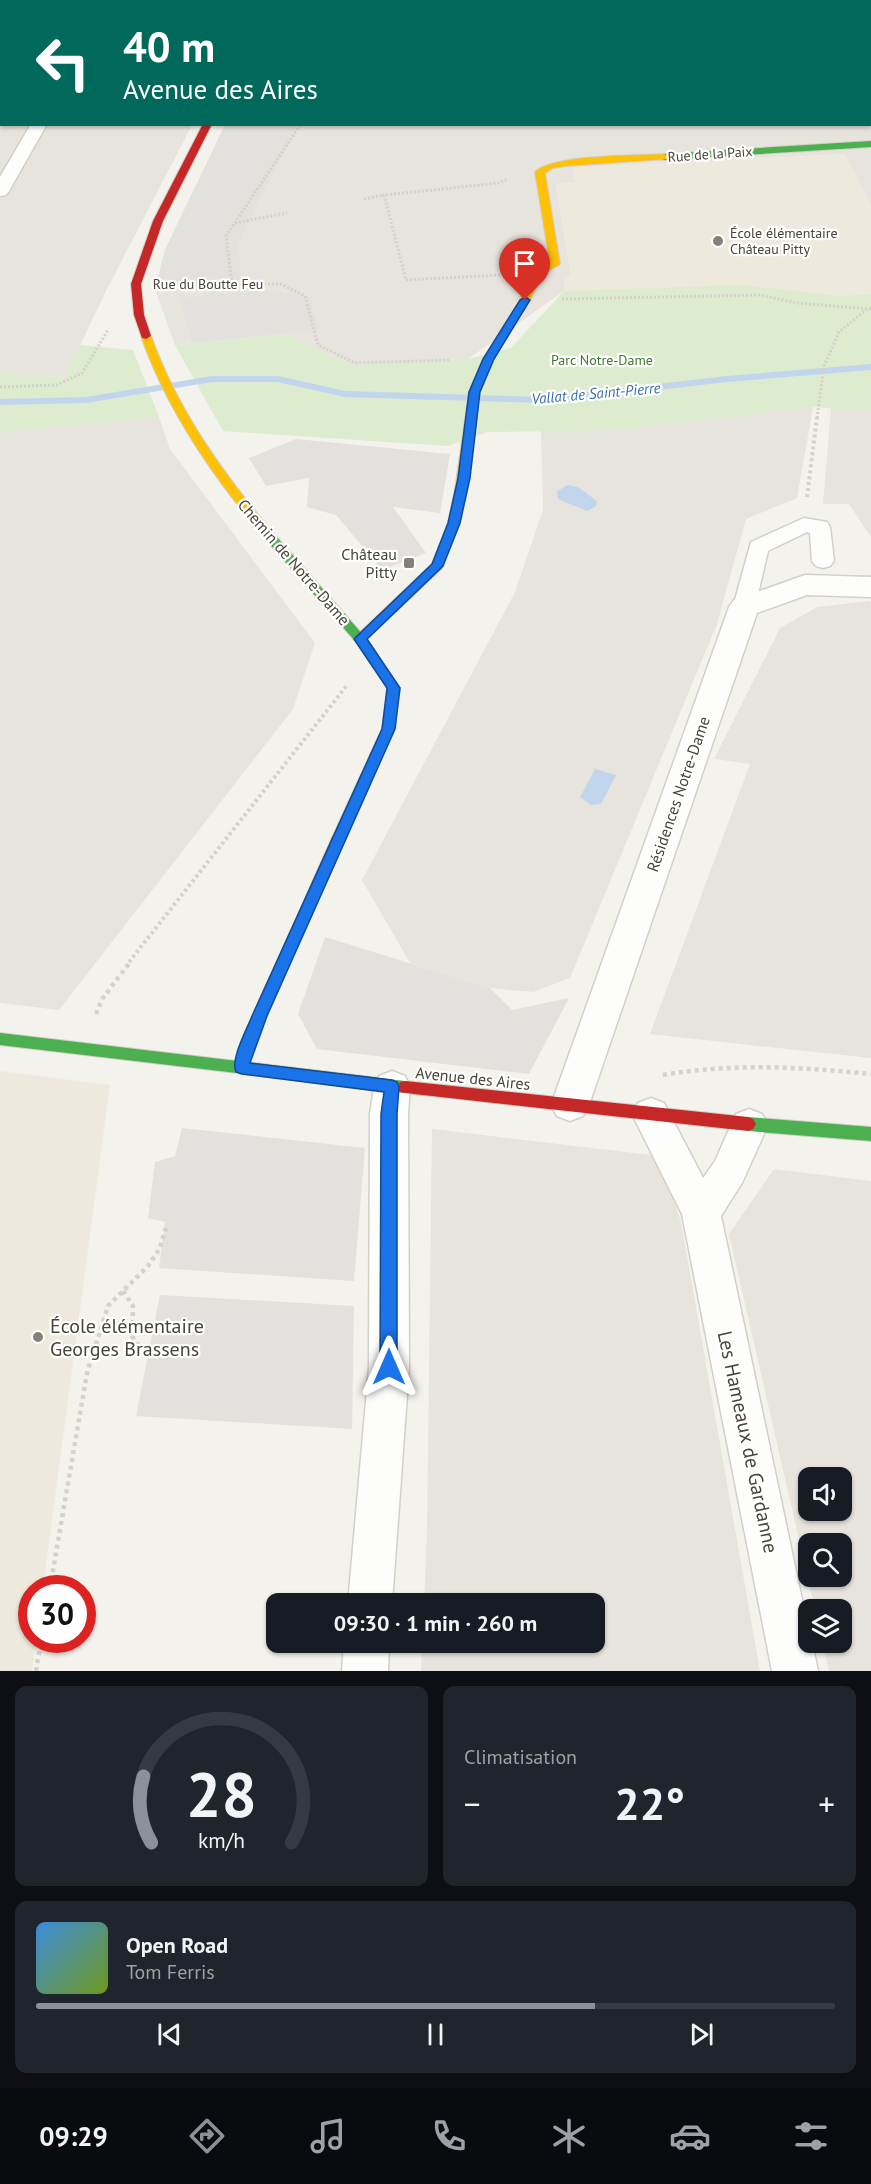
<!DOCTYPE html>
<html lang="fr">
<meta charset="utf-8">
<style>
:root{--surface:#171b24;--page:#20242c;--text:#f1f3f6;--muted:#9ea1a6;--line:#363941;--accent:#8c9099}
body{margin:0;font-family:"PT Sans",sans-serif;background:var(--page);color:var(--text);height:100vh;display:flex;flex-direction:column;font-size:22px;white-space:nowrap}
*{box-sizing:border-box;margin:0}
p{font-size:20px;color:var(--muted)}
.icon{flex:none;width:33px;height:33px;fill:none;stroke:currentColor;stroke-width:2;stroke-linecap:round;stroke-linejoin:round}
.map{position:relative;height:1671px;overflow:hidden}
.panel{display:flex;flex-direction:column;gap:15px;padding:15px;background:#0d0f14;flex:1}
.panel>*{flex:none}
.top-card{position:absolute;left:0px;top:0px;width:872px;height:126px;box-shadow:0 2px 4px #0004;background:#00695c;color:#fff;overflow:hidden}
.controls{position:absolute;left:798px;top:1467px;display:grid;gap:12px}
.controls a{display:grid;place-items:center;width:54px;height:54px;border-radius:12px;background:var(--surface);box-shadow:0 2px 4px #0004;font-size:30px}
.speed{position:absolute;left:18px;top:1575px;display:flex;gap:12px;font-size:30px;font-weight:700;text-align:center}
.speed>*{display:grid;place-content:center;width:78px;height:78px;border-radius:50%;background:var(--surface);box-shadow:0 2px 4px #0004;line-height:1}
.speed .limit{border:9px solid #d22;background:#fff;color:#111}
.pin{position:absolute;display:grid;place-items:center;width:51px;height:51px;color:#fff;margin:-62px -26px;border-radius:50% 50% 50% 0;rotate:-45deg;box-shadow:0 0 6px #0007}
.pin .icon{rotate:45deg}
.me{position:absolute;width:66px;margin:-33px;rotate:0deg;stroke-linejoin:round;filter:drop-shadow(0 0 4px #0008)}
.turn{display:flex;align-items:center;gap:21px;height:126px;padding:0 24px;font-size:27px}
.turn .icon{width:78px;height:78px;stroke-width:2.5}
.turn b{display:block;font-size:42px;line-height:51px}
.big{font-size:45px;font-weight:700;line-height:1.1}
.panel .widget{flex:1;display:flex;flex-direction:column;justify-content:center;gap:9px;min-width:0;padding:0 21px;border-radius:12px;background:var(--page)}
.panel .dial{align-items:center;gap:0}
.dial svg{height:156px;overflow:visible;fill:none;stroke:var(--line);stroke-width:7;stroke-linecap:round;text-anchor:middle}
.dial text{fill:var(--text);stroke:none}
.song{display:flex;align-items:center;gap:18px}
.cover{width:72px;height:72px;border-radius:9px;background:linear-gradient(135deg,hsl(210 70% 55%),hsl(80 70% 35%))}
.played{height:6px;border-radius:3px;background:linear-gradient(90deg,var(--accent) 70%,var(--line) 70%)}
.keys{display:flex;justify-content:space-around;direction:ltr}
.heat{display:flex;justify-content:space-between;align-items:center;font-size:33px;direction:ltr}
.panel .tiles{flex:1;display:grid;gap:15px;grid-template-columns:1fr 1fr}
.widget:last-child{grid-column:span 2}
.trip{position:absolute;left:266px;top:1593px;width:339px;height:60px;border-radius:12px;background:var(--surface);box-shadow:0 2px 4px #0004;font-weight:700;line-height:60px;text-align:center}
.tab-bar{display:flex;height:96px;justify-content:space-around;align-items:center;background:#090b0e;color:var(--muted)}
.tab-bar .icon{width:42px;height:42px}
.tab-bar .active{color:var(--accent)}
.tab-bar b{font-size:27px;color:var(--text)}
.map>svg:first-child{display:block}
.residential{fill:#e6e4dc;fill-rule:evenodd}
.education{fill:#edeadd}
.green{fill:#ddebcf}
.parking{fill:#e2e1dd}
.water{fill:#c1d6ec}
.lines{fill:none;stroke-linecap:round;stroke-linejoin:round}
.stream{fill:#c1d6ec;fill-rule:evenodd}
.lane-casing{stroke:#d1d0cb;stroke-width:3}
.street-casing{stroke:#d1d0cb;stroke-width:3}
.fast-casing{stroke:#d1cfc5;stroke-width:2}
.slow-casing{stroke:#d1cfc5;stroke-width:2}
.jam-casing{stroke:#d1cfc5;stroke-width:2}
.path-far2{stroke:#d3d2cb;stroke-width:3;stroke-dasharray:2 2;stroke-linecap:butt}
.path-far1{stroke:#d3d2cb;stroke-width:4;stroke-dasharray:3 3;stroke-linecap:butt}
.path{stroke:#d3d2cb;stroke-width:4.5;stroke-dasharray:4 4;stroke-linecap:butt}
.lane{fill:#fdfdfc;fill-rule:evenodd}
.street{fill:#fdfdfc;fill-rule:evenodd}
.fast{fill:#4caf50;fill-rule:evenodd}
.slow{fill:#ffc107;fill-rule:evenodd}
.jam{fill:#c62828;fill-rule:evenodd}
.route{fill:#1a73e8;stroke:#114b97;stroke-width:1.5}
.poi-dot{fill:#848178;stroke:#fff;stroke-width:2}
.labels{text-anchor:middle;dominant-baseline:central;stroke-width:4.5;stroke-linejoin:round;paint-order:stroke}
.far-street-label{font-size:14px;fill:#494439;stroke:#fff}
.far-poi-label{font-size:14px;fill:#494439;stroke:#fff;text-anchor:start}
.far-park-label{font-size:14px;fill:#42782f;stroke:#fff}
.far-water-label{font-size:15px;font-style:italic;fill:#386eaf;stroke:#fff}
.poi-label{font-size:16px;fill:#494439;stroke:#fff;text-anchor:end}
.street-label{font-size:16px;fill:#494439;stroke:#fff}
.near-poi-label{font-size:20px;fill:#494439;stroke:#fff;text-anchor:start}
.near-street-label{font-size:20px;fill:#494439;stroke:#fff}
</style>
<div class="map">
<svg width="871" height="1671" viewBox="0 0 871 1671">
<rect width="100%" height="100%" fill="#f3f2ed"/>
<!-- residential -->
<path class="residential" d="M 0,0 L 256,0 L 2,2 L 2,124 L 192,125 L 106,291 L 65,377 L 0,373 Z
M 286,0 L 871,0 L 871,205 L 845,154 L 573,168 L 575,183 L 556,184 L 571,276 L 565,276 L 564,291 L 468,359 L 351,365 L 286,334 L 175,345 L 156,292 L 157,282 L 165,250 L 225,125 L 870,124 L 870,2 Z
M 813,407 L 797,498 L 746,519 L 717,624 L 570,978 L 533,992 L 490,988 L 410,963 L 362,880 L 515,592 L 543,510 L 541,431 L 616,430 Z
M 831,408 L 871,412 L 871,537 L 849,504 L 823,504 Z
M 159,417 L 170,449 L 315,643 L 293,709 L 59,1010 L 0,1003 L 0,432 Z
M 868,601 L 871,602 L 871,1058 L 650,1034 L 750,764 L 714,759 L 780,628 L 817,607 Z
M 432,1129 L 659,1156 L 681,1222 L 760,1671 L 421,1671 L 422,1643 L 594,1642 L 594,1604 L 424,1603 L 427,1529 Z
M 774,1169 L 871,1181 L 871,1671 L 829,1671 L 823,1643 L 842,1642 L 842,1610 L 815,1609 L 729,1234 ZM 808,1478 L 842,1478 L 842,1510 L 808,1510 ZM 808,1544 L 842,1544 L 842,1576 L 808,1576 Z"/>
<!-- education -->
<path class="education" d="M 845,154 L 871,205 L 871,294 L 838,296 L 564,291 L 565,276 L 571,276 L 556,184 L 575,183 L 573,168 Z
M 0,1071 L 110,1085 L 43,1588 L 32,1588 L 32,1640 L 36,1640 L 32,1671 L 0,1671 Z"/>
<!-- green -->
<path class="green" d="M 742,285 L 838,296 L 871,294 L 871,412 L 813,407 L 616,430 L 487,432 L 448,446 L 223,431 L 175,345 L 286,334 L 351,365 L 468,359 L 511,348 L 564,291 Z
M 80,345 L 133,350 L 159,417 L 0,432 L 0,373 L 65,377 Z"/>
<!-- parking -->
<path class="parking" d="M 225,125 L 297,125 L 238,244 L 242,280 L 157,282 L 165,250 Z
M 260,290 L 308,295 L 319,330 L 192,343 L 180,298 Z
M 296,439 L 450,454 L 440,513 L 393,507 L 426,553 L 382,570 L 336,515 L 307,507 L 309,478 L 266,486 L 249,458 Z
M 325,937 L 490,988 L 512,1010 L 569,998 L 529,1074 L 317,1049 L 298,1014 Z
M 182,1128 L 365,1148 L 354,1281 L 159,1268 L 165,1222 L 148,1218 L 155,1162 L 175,1156 Z
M 160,1295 L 354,1306 L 352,1429 L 136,1416 Z"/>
<!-- water -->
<path class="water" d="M 568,485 L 578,487 L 597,501 L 596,506 L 587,511 L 558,499 L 557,491 Z
M 595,769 L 616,775 L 601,804 L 591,805 L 580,797 Z"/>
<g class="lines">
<!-- stream -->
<path class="stream" d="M 871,364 L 871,370 L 727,382 L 545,403 L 345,397 L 278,382 L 212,382 L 86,403 L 0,405 L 0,399 L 86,397 L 212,376 L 278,376 L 345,391 L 545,397 L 727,376 Z"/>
<defs>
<path id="lane" d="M 137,0 L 151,0 L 136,2 Z
M 0,7 L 2,7 L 0,18 Z
M 31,124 L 47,124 L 9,191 L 6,195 L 0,196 L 0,177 Z
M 804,518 L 827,522 L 830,527 L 834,561 L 830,566 L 823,568 L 816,566 L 812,561 L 810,533 L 807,532 L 768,551 L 755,607 L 752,612 L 744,614 L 736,612 L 733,607 L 751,542 Z"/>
<path id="street" d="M 262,0 L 282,0 L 261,2 Z
M 498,0 L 518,0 L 518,2 L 498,2 Z
M 805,575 L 871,577 L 871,597 L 807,595 L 757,613 L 589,1105 L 583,1116 L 570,1121 L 557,1116 L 551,1105 L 729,607 L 734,600 Z
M 392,1071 L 405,1076 L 410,1087 L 408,1114 L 409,1367 L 392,1604 L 348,1604 L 369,1367 L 370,1114 L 374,1087 L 379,1076 Z
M 651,1098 L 664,1103 L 703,1178 L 715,1161 L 736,1114 L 749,1109 L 762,1114 L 768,1125 L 742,1183 L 721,1216 L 808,1628 L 808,1642 L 812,1642 L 818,1671 L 772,1671 L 682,1214 L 632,1114 L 638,1103 Z
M 344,1642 L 389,1642 L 388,1671 L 342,1671 Z"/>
<path id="fast" d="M 871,141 L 871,147 L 664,160 L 659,157 L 664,154 Z
M 271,534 L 275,535 L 364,636 L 400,688 L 394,729 L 345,840 L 343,844 L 333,844 L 331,840 L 382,729 L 388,688 L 356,642 L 267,541 L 265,538 Z
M 0,1033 L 405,1081 L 410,1082 L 413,1087 L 410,1092 L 405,1093 L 0,1045 Z
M 748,1117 L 871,1127 L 871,1141 L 748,1131 L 743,1129 L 740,1124 L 743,1119 Z"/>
<path id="slow" d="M 664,154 L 669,157 L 667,159 L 566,166 L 553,168 L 545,173 L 560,264 L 542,275 L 530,300 L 493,359 L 479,392 L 467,490 L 465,493 L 457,493 L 455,490 L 469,392 L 483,359 L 520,300 L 533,273 L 550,263 L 535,172 C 554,154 635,156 664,154 Z
M 146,333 L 151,336 C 178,411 224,475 275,535 L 277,538 L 275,541 L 267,541 C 215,479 168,413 141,336 Z"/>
<path id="jam" d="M 203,124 L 212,124 L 163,221 L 141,284 L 144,315 L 151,336 L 146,339 L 142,338 L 134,315 L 131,284 L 153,221 Z
M 461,486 L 467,490 L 460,523 L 441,569 L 364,642 L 356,642 L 354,639 L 356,636 L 432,564 L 448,523 L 455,490 Z
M 338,835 L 343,836 L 345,840 L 266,1016 L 252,1050 L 247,1072 L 242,1074 L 237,1072 L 235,1068 L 238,1050 L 331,840 L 333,836 Z
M 405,1081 L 748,1117 L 753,1119 L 756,1124 L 753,1129 L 748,1131 L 405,1093 L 400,1092 L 397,1087 L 400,1082 Z"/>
</defs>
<!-- lane casing -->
<use href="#lane" class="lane-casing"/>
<!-- street casing -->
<use href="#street" class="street-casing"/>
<!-- fast casing -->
<use href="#fast" class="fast-casing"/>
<!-- slow casing -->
<use href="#slow" class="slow-casing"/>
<!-- jam casing -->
<use href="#jam" class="jam-casing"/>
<!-- path-far2 -->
<path class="path-far2" d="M 364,199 L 384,195
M 235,223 L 287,213
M 500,275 L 406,280 L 384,195 L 499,183 L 507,179
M 172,284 L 281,284 L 305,296 L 318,345 L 355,363 L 451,360
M 232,284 L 226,236 L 301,124
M 562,299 L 760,295 L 797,303 L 871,309
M 0,387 L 57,385 L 82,373 L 108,330
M 817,418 L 824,366 L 839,332 L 867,309"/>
<!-- path-far1 -->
<path class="path-far1" d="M 807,497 L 817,417
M 129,962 L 348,684"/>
<!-- path -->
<path class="path" d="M 96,1014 L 102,999 L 131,961
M 663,1075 C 733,1063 801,1067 871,1074
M 123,1291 L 133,1306 L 132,1336 L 138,1345 L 169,1357
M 50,1588 L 87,1373 L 108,1306 L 148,1266 L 159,1250 L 166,1228
M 36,1671 L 41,1640"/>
<!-- lane -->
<use href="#lane" class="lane"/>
<!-- street -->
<use href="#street" class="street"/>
<!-- fast -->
<use href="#fast" class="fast"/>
<!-- slow -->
<use href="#slow" class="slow"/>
<!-- jam -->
<use href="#jam" class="jam"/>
</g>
<!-- route -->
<path class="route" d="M 525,297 L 530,300 L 494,359 L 480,392 L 470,478 L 460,523 L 443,566 L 367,639 L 400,688 L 395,729 L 267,1016 L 250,1063 L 392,1080 L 397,1082 L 399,1087 L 397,1114 L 397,1367 L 395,1372 L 389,1375 L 383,1372 L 380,1367 L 381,1114 L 384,1092 L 242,1074 L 236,1072 C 230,1060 247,1029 252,1016 L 382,729 L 387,688 L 354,639 L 432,564 L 448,523 L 458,478 L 469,392 L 483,359 L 520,300 Z"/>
<!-- markers -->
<g class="poi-dot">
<circle cx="718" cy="241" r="6"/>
<rect x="403" y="557" width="12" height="12" rx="3"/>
<circle cx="38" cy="1337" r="6"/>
</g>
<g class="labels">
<!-- far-street labels -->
<g class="far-street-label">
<text transform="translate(710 154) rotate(-4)">Rue de la Paix</text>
<text x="208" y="284">Rue du Boutte Feu</text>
</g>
<!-- far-poi labels -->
<g class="far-poi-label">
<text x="730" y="233">École élémentaire<tspan x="730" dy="16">Château Pitty</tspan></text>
</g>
<!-- far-park labels -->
<g class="far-park-label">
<text x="602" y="360">Parc Notre-Dame</text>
</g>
<!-- far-water labels -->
<g class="far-water-label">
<text transform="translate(596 393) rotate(-5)">Vallat de Saint-Pierre</text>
</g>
<!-- poi labels -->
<g class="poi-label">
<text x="397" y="554">Château<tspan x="397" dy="18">Pitty</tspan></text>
</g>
<!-- street labels -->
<g class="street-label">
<text transform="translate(294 562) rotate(49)">Chemin de Notre-Dame</text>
<text transform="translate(678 794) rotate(-71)">Résidences Notre-Dame</text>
<text transform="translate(473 1078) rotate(6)">Avenue des Aires</text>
</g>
<!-- near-poi labels -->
<g class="near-poi-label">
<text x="50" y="1326">École élémentaire<tspan x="50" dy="23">Georges Brassens</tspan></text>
</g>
<!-- near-street labels -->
<g class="near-street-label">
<text transform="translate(748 1442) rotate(78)">Les Hameaux de Gardanne</text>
</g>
</g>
</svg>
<div class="controls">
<a><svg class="icon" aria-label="sound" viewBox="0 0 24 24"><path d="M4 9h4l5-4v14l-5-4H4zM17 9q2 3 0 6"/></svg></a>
<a><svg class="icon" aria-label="search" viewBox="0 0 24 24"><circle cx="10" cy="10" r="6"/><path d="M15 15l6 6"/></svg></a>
<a><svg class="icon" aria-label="layers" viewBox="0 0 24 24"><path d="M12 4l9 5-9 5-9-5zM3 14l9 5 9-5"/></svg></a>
</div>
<div class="speed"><div class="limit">30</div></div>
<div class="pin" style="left:525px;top:300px;background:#d93025"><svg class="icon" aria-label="arrive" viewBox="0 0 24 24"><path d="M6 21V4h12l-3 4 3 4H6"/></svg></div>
<svg class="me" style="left:389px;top:1367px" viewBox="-20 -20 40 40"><path d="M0-17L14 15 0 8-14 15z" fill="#1a73e8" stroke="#fff" stroke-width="4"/></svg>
<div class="trip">09:30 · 1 min · 260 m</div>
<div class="top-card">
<div class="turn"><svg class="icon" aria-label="left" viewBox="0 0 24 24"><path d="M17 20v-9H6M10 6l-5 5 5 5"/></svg><div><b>40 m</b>Avenue des Aires</div></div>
</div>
</div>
<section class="panel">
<div class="tiles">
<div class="widget dial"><svg viewBox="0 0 100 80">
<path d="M14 69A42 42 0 1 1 86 69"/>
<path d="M14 69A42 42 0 0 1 10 35" stroke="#8c9099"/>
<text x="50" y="56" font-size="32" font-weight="700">28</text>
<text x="50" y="72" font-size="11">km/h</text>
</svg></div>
<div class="widget"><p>Climatisation</p>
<div class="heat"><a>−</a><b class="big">22°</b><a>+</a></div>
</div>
<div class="widget">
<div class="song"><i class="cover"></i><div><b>Open Road</b><p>Tom Ferris</p></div></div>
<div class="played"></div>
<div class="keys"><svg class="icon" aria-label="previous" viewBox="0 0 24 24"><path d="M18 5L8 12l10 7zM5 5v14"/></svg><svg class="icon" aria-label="pause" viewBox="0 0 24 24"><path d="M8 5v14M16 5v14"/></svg><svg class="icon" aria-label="next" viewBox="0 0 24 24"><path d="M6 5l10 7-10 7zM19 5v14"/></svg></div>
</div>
</div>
</section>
<nav class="tab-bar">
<b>09:29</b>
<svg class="icon active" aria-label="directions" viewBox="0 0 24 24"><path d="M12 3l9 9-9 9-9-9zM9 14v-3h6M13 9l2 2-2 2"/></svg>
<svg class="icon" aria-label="music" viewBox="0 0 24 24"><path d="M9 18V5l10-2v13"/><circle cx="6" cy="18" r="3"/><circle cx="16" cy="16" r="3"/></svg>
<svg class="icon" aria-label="phone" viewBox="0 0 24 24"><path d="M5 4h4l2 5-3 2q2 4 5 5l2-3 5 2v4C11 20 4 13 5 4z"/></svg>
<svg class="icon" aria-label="climate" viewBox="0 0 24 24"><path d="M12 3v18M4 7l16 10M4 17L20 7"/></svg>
<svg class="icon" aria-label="car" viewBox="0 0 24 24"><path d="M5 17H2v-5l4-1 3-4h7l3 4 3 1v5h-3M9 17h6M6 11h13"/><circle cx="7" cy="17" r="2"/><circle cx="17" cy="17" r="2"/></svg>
<svg class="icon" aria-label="filters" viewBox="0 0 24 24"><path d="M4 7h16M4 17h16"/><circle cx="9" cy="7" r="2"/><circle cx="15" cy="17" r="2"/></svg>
</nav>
